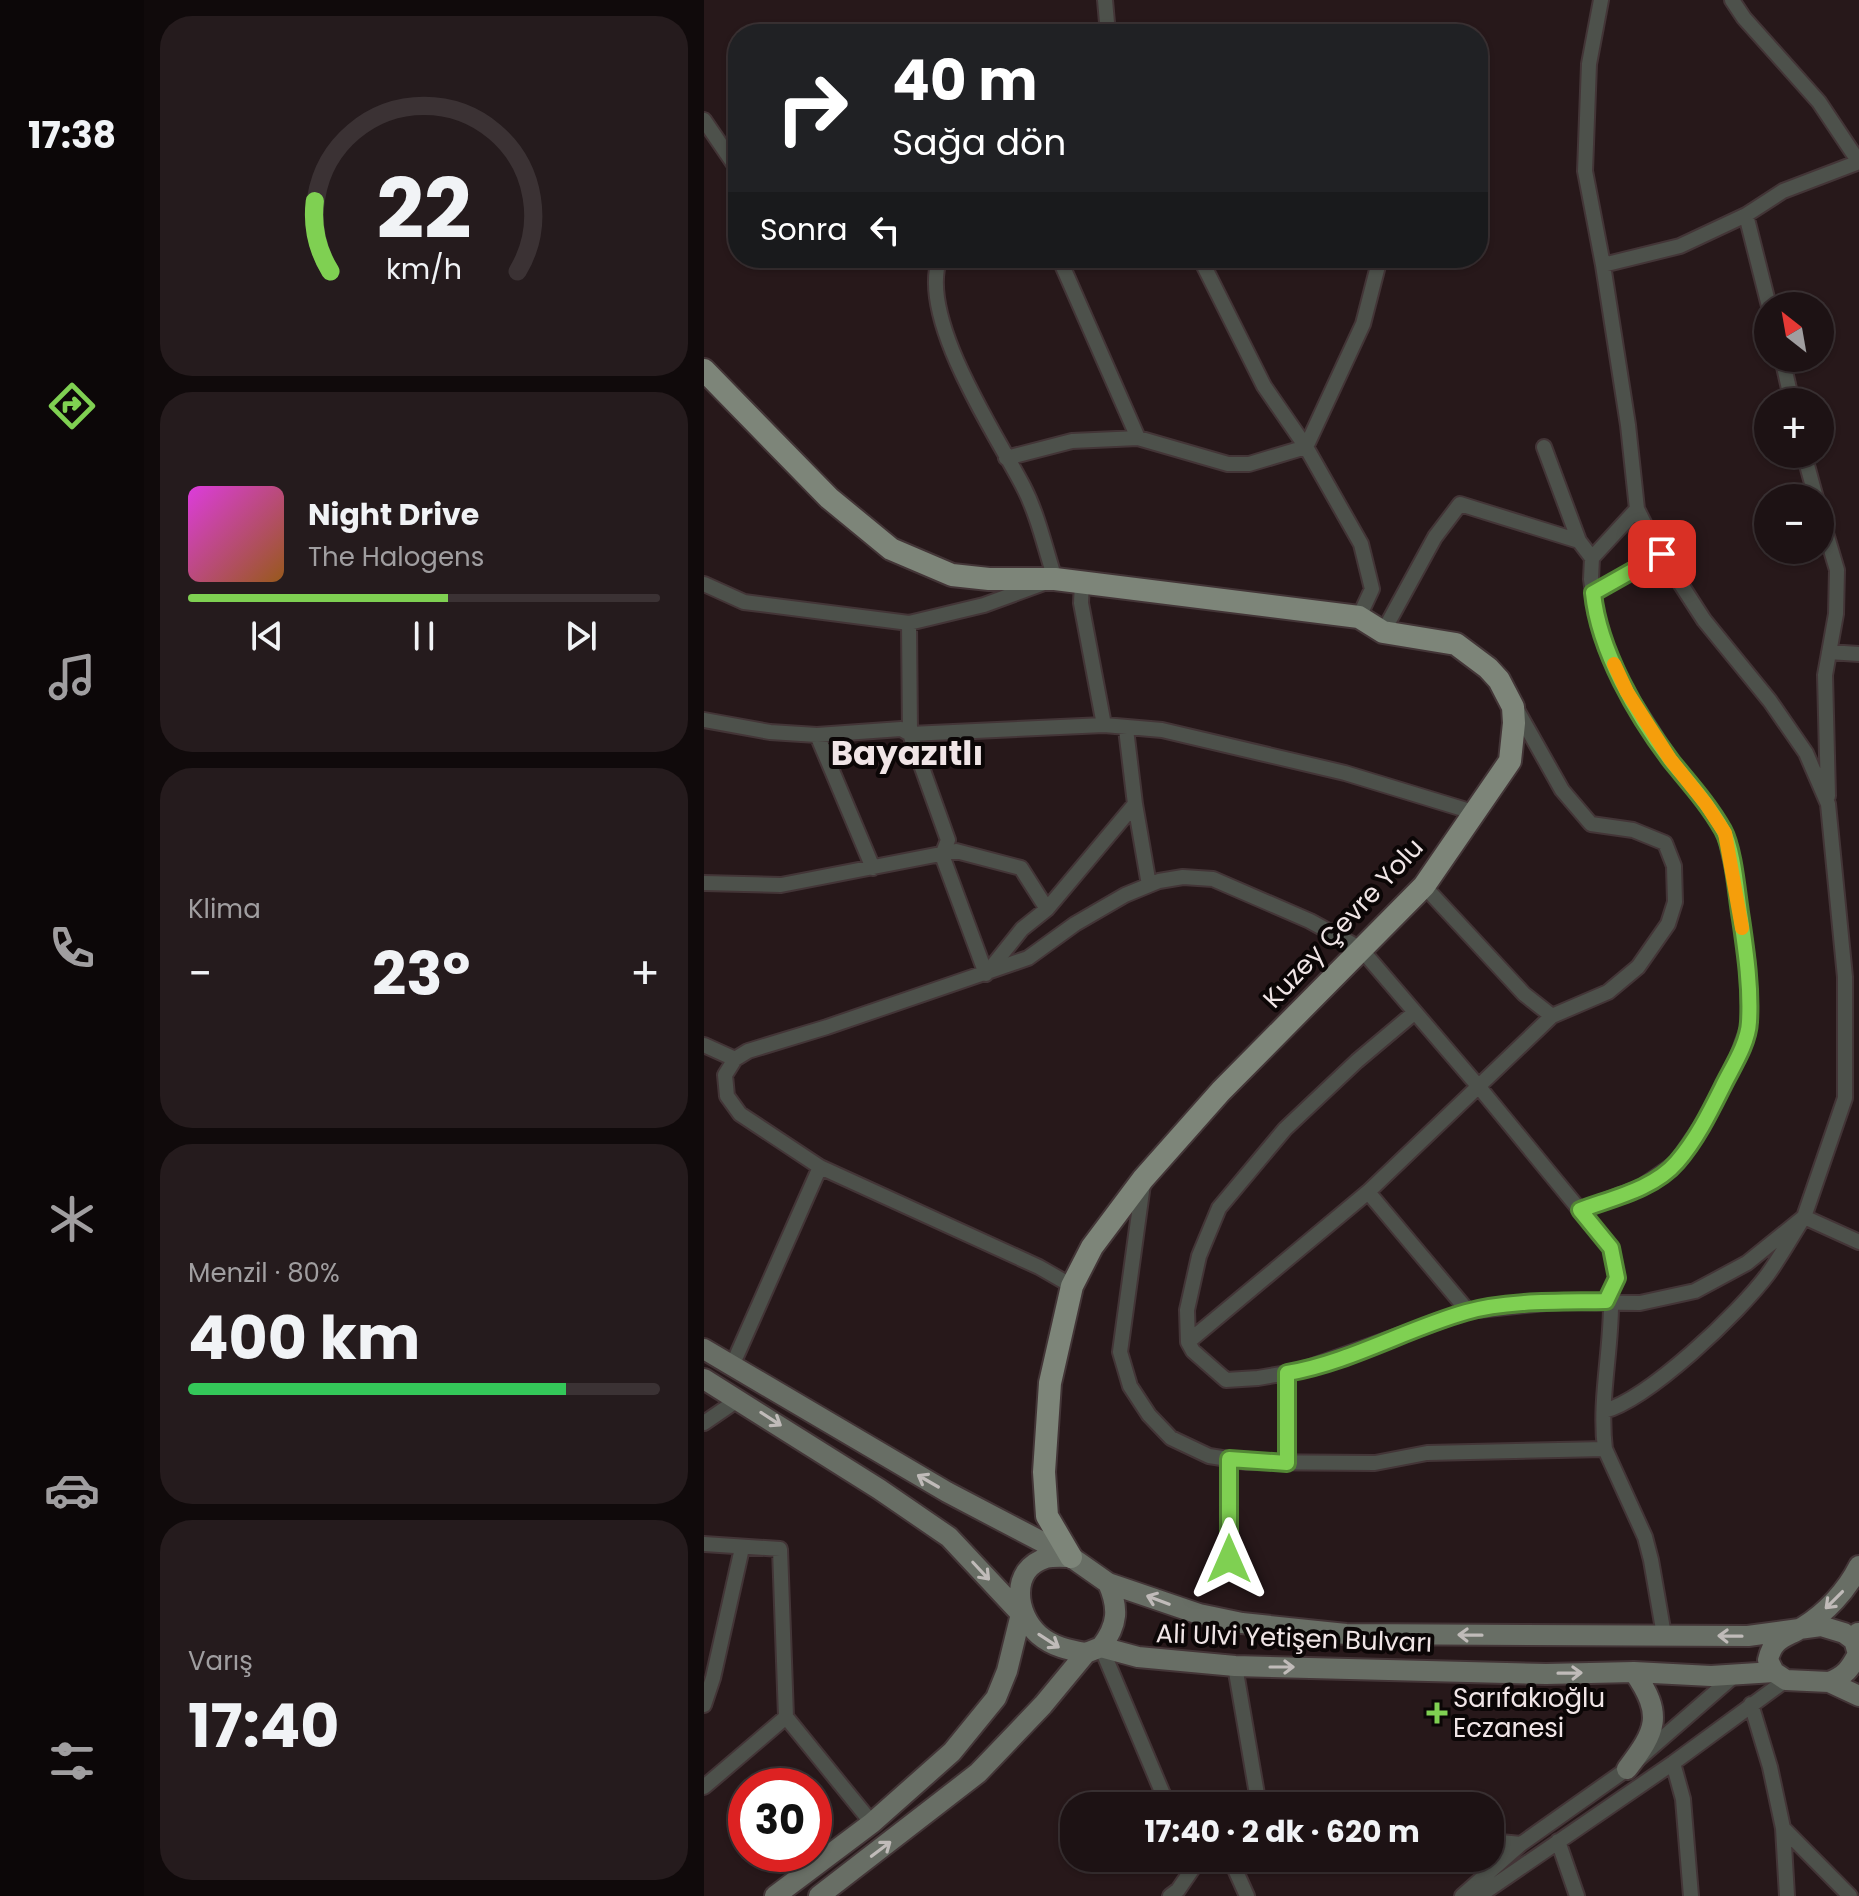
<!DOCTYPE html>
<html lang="tr">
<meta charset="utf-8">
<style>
:root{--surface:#1d1214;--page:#251b1d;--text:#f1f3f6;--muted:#a09ea0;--line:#3b3234;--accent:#7fd052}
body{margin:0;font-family:Poppins,sans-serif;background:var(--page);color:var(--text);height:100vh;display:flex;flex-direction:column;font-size:30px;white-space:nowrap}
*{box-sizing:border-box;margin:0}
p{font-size:26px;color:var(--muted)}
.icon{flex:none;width:44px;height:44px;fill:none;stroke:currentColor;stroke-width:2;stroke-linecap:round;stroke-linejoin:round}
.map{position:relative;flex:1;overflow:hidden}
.panel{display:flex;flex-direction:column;gap:16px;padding:16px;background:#100a0b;width:560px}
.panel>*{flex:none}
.banner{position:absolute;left:24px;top:24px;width:760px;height:244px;border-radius:32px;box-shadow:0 2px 6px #0004,0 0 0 2px var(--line);background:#202124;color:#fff;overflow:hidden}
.needle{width:52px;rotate:329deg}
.fabs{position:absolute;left:1050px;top:292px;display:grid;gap:16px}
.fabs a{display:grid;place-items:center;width:80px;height:80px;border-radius:50%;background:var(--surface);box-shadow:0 2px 6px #0004,0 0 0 2px var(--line);font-size:40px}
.speed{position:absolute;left:24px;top:1768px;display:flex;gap:16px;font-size:40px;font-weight:700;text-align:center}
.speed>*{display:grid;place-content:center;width:104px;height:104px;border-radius:50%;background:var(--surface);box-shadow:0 2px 6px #0004,0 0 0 2px var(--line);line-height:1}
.speed .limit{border:12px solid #d22;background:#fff;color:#111}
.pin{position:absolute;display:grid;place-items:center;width:68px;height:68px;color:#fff;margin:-34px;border-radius:16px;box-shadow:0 4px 12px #0006}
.me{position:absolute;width:88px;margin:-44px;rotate:0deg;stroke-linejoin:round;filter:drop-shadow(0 0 6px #0008)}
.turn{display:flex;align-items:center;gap:28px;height:168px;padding:0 32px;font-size:36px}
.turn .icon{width:104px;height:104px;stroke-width:2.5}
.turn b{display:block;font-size:56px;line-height:68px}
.then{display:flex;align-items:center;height:76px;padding:0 32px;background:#0003;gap:16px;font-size:30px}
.big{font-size:60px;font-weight:700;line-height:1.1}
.panel .widget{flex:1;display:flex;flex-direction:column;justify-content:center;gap:12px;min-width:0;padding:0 28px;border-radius:32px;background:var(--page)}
.panel .dial{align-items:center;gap:0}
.dial svg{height:208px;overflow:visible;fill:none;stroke:var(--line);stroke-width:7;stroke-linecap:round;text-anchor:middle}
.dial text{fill:var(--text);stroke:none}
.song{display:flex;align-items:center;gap:24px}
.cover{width:96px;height:96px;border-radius:12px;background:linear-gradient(135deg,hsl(300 70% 55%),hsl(30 70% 35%))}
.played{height:8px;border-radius:4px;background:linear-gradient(90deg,var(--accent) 55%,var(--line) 55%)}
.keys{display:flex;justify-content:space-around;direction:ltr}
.heat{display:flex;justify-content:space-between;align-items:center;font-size:44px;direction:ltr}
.charge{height:12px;border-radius:6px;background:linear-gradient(90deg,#34c759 80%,var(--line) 0)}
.trip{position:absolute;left:356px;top:1792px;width:444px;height:80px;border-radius:32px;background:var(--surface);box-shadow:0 2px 6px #0004,0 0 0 2px var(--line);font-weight:700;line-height:80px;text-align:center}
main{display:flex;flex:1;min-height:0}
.dock{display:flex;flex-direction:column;width:144px;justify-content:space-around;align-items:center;background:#0c0708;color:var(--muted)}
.dock .icon{width:56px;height:56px}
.dock .selected{color:var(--accent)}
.dock b{font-size:36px;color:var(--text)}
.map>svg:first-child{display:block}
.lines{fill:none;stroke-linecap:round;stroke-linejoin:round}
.street-casing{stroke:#433537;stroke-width:18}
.secondary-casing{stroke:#433537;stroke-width:24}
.primary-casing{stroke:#433537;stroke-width:26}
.street{stroke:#4d514b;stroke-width:14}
.secondary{stroke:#686e65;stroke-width:20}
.primary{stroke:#7d8579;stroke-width:22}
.oneway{stroke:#c0bbb9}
.route-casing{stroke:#538735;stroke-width:20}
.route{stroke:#7fd052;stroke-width:14}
.slow{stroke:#f59e0b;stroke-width:14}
.poi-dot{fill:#7fd052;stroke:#0b0606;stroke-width:3}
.labels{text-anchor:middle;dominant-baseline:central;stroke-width:8;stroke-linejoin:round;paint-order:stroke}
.street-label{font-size:26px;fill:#f0e5e6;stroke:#0b0606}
.poi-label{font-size:26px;fill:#f0e5e6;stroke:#0b0606;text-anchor:start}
.district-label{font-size:34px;font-weight:bold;fill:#f0e5e6;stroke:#0b0606}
</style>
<main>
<nav class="dock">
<b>17:38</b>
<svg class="icon selected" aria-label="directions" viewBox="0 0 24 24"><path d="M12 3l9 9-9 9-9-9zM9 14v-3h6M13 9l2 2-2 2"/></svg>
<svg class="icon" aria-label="music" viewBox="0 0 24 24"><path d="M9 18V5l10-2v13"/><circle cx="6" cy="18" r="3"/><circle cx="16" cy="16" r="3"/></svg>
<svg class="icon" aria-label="phone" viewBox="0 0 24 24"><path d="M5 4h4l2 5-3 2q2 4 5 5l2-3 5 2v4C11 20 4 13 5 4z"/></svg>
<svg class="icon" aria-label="climate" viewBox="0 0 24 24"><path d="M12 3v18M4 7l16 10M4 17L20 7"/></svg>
<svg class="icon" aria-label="car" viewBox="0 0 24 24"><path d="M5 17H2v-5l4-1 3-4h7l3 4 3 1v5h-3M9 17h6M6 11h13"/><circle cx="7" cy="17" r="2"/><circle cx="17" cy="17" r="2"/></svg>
<svg class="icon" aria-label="filters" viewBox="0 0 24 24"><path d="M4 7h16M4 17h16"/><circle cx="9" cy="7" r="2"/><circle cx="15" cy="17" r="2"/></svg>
</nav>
<section class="panel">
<div class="widget dial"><svg viewBox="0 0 100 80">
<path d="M14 69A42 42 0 1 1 86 69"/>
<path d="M14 69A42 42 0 0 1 8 42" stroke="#7fd052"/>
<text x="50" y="56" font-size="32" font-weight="700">22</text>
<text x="50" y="72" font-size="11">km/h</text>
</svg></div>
<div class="widget">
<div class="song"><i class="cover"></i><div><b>Night Drive</b><p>The Halogens</p></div></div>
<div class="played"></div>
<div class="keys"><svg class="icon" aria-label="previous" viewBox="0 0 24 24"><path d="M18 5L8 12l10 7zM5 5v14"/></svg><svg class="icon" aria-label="pause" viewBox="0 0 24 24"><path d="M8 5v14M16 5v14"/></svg><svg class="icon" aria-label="next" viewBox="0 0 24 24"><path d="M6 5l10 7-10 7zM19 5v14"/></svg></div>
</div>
<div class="widget"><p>Klima</p>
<div class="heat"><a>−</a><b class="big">23°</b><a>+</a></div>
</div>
<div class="widget"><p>Menzil · 80%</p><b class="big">400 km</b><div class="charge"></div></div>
<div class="widget"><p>Varış</p><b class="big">17:40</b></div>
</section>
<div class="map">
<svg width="1155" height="1896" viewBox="0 0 1155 1896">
<rect width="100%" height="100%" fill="#27181a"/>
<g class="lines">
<defs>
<path id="street" d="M 401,0 L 404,34
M 1028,0 L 1040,18 L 1115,102 L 1155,162
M 0,120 L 34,170
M 1042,215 L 1065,306
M 355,258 L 434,438
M 496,258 L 560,386 L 602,447 L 657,544 L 668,589 L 655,617
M 899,265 L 976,246 L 1042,215 L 1079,191 L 1155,162
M 1078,358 L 1088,402
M 840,447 L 875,541
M 1100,454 L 1112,498
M 302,458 L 368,441 L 434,438 L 524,464 L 545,464 L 602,447 L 659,324 L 676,258
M 1116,513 L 1133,570 L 1132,614 L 1121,675 L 1124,796
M 378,582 L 377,603 L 400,725
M 0,584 L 40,602 L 205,623 L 280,605 L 351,579 C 341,548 334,515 319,486 C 292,434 213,317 236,258
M 889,593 L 958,554
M 205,623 L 206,734 L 244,840 L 238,855 L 282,974 L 318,929 L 343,909 L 431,804 L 422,729
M 679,632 L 731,537 L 756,504 L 875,541 L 888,558
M 1125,652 L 1155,654
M 0,720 L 66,732 L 113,735 L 197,729 L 206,734 L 400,725 L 458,730 L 641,773 L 769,812
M 113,735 L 169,868
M 431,804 L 445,885
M 0,883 L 77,885 L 252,851 L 317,868 L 343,909
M 720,886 L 820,994 L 848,1016
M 710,1013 L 653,1061 L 581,1129 L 515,1208 L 495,1256 L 483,1310 L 484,1342 L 489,1351 L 522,1380 L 554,1378 L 595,1371 L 764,1311 L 852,1302 L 936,1303 L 991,1291 L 1043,1263 L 1100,1217 L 1141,1098 L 1141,977 L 1124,804 L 1102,753 L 1066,701 L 1000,620 L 949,541 L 933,509 L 924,425 L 899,265 L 881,171 L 885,64 L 897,0
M 0,1045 L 31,1059
M 439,1184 L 416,1352 L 426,1386 L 445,1415 L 467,1438 L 505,1456 L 543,1462 L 671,1463 L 723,1453 L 901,1449 L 941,1537 L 947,1560 L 960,1635
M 664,1192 L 764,1311
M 876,1210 L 936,1188 L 972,1163 L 1002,1119 L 1033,1058 L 1045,1025 L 1044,965 L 1032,883 L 1021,833 L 1002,804 L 966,759 L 923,692 L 902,648 L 891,608 L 887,579 L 888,558 L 933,509
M 368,1286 L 335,1267 L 116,1167 L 36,1114 L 23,1096 L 21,1075 L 31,1059 L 44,1051 L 123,1027 L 324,958 L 371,924 L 421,895 L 455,881 L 479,877 L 509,879 L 606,921 L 657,949 L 775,1087 L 907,1248 L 913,1278 L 902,1301 L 907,1305 C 907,1353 895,1401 901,1449
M 484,1342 L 664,1192 L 848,1016 L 904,992 L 934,967 L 964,924 L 971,902 L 970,866 L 961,843 L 929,830 L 887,824 L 858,790 L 813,710
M 28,1366 L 116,1167
M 583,1373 L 583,1463
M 900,1411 C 945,1399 1035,1313 1064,1274 C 1077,1256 1088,1236 1100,1217 L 1155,1242
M 0,1423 L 35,1399
M 0,1544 L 76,1549 L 82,1717 L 168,1823
M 525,1559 L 525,1459
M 397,1647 L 464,1806
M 531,1666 L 555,1806
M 1047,1704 L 1066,1767 L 1079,1828 L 1083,1896
M 0,1705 L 9,1678 L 38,1548
M 969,1763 L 979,1799 L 987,1896
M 0,1787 L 82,1717
M 1079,1828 L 1146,1896
M 786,1841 L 817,1844
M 854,1841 L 873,1896
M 526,1858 L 543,1896
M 466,1896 L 474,1890 L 496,1858
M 758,1896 L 817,1844 L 923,1769 L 1031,1675
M 775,1896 L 969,1763 L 1082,1680"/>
<path id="secondary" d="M 0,1349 L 243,1492 L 367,1557 L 404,1583 L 495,1614 L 538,1623 L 642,1634 L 1044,1636 L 1117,1626 L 1140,1633 L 1155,1644
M 0,1379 L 175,1489 L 245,1537 L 317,1614 L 303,1671 L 292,1698 L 248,1752 L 168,1823 L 71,1896
M 367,1557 C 360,1557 349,1556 342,1558 C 306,1569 311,1614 335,1635 C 349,1647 365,1650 382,1653
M 397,1647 C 414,1625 415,1608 404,1583
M 1070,1672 L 1064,1660 C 1069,1637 1082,1638 1099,1627 C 1122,1613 1143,1590 1155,1566
M 1125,1682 C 1141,1676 1146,1669 1154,1654 L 1150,1640 L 1154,1633
M 923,1769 C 952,1731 960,1715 930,1672
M 115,1896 L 274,1773 L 339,1705 L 382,1653 L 397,1647 L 434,1657 L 531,1666 L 842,1674 L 930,1672 L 1007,1676 L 1070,1672 L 1082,1680 L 1125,1682 L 1155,1696"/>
<path id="primary" d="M 0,370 L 125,498 L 187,549 L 248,575 L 285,579 L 351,579 L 655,617 L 679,632 L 752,644 L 784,668 L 795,680 L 809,707 L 810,723 L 806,761 L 720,886 L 517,1091 L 439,1179 L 388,1247 L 368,1286 L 346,1383 L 340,1472 L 343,1516 L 367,1557"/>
</defs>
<!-- street casing -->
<use href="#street" class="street-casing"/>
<!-- secondary casing -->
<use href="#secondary" class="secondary-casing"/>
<!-- primary casing -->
<use href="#primary" class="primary-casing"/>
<!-- street -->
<use href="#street" class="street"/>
<!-- secondary -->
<use href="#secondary" class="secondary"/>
<!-- primary -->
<use href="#primary" class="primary"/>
</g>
<!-- one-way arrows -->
<defs><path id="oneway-shaft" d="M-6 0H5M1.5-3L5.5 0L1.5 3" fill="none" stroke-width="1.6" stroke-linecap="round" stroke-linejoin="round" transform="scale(2)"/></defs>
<g class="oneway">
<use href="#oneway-shaft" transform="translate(67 1419) rotate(33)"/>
<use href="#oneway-shaft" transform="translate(224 1481) rotate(-150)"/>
<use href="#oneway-shaft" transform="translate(277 1571) rotate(47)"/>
<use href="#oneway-shaft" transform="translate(454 1600) rotate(-159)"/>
<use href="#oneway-shaft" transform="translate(1130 1600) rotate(135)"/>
<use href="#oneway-shaft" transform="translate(766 1635) rotate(-179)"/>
<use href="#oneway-shaft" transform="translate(1026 1636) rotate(-179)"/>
<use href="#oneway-shaft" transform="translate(345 1641) rotate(33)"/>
<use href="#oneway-shaft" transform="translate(578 1667)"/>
<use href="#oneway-shaft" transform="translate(866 1673) rotate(-1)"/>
<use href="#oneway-shaft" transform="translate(177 1849) rotate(-37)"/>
</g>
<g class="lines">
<defs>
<path id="route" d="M 525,1559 L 525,1459 L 583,1463 L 583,1373 C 644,1363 702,1329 762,1312 C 804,1300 858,1302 902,1301 L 913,1278 L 907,1248 L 876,1210 C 908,1198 950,1189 973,1162 C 993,1139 1007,1110 1020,1084 C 1029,1066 1044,1043 1045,1022 C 1047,988 1042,953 1037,919 C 1033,896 1030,850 1019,830 C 1005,805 986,784 968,762 C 933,716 895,651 889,593 L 958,554"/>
</defs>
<!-- route casing -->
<use href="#route" class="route-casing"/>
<!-- route -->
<use href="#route" class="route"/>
<!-- slow -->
<path class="slow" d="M 910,664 L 923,692 L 966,759 L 1002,804 L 1021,833 L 1038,928"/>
</g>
<!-- markers -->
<path class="poi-dot" d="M729 1701h8v8h8v8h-8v8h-8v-8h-8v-8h8z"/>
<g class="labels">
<!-- street labels -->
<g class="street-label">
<text transform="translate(639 923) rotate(-47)">Kuzey Çevre Yolu</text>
<text transform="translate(590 1638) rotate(2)">Ali Ulvi Yetişen Bulvarı</text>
</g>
<!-- poi labels -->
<g class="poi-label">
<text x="749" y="1698">Sarıfakıoğlu<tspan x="749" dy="30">Eczanesi</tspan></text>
</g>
<!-- district labels -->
<g class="district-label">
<text x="203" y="753">Bayazıtlı</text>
</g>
</g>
</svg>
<div class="fabs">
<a><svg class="needle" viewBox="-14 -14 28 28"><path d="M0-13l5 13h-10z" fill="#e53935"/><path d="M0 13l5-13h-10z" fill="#a09ea0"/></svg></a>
<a>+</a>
<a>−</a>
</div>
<div class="speed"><div class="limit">30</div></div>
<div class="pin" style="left:958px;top:554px;background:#d93025"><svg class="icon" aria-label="arrive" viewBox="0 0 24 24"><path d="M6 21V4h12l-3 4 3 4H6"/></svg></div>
<svg class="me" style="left:525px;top:1559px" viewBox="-20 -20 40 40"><path d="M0-17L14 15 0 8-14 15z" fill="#7fd052" stroke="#fff" stroke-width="4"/></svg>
<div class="trip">17:40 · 2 dk · 620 m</div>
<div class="banner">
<div class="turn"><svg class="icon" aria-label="right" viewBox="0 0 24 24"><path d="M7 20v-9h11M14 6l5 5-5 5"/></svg><div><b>40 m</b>Sağa dön</div></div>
<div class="then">Sonra<svg class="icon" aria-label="left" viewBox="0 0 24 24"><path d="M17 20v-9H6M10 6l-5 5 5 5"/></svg></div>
</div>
</div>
</main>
